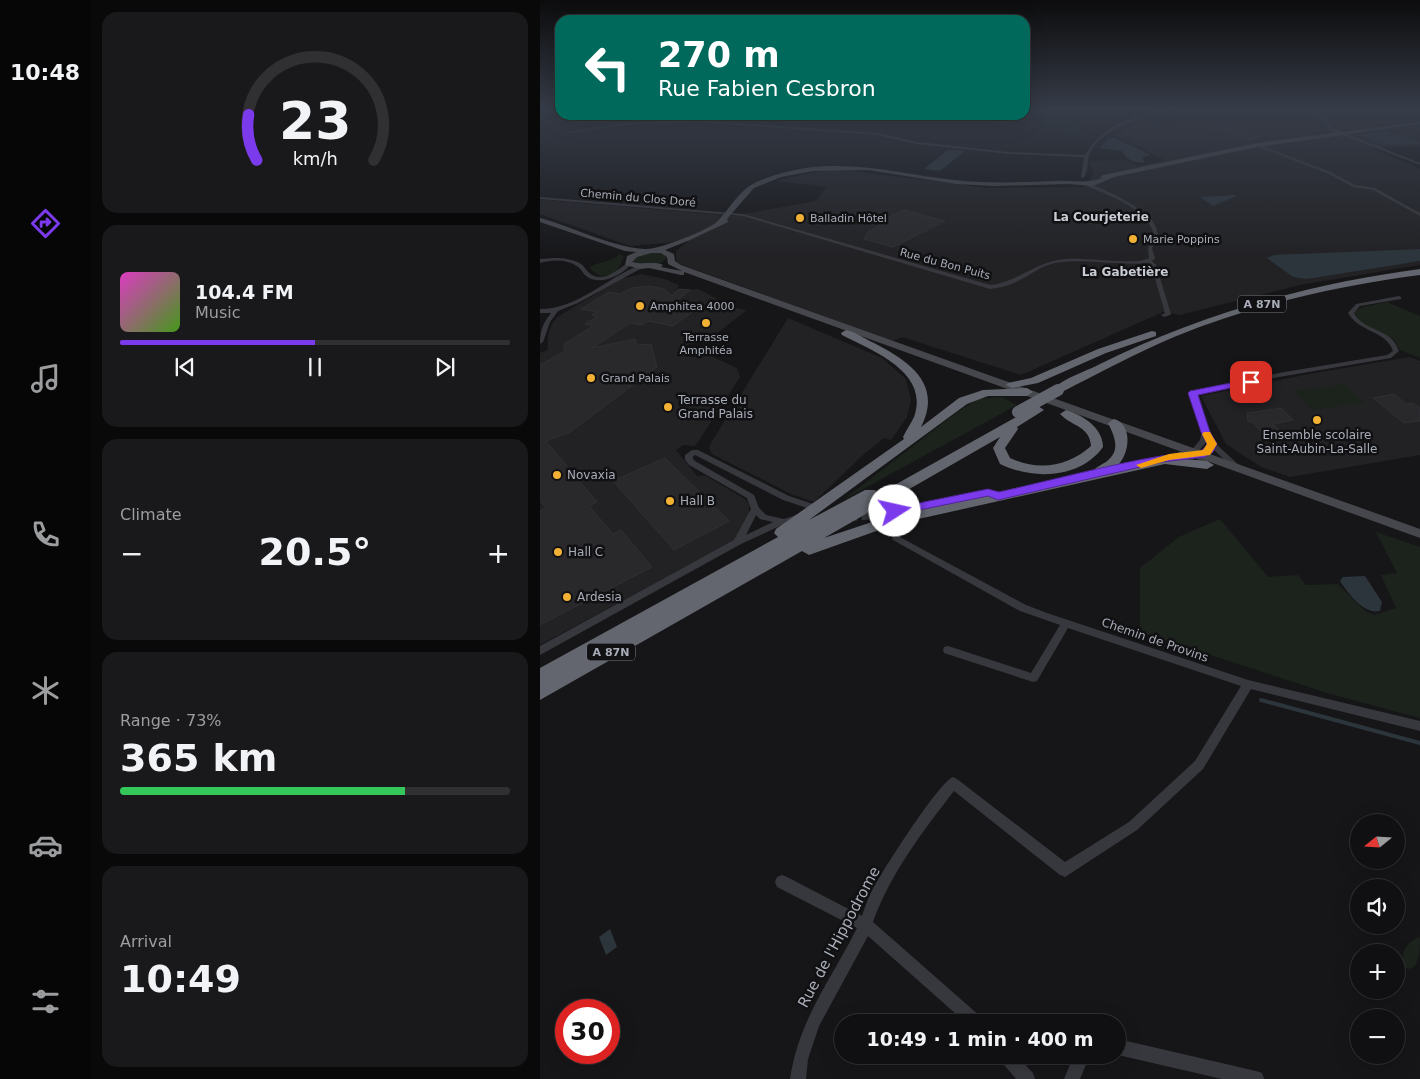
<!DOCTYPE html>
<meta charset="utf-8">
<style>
:root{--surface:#101012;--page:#19191b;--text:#f1f3f6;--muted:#9c9d9f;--line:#303032;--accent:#7c3aed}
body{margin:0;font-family:"DejaVu Sans",sans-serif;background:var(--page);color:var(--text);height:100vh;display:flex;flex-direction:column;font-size:19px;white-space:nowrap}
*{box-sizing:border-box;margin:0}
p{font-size:16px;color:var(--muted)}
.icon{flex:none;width:28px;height:28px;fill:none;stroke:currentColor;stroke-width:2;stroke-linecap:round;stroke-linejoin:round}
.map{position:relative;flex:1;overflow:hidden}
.details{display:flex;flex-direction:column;gap:12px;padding:12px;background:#09090a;width:450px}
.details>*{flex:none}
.top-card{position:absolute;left:15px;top:15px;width:475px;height:105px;border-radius:15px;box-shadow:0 5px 20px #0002,0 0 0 1px var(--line);background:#00695c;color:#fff;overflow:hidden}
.needle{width:32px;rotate:252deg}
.controls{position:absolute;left:810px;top:814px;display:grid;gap:10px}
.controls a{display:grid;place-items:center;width:55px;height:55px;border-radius:50%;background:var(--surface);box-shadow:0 5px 20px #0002,0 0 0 1px var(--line);font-size:25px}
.speed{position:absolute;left:15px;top:999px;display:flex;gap:10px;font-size:25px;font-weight:700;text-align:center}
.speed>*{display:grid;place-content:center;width:65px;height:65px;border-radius:50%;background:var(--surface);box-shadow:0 5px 20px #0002,0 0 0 1px var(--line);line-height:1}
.speed .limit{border:8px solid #d22;background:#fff;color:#111}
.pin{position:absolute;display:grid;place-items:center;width:42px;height:42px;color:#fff;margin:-21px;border-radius:10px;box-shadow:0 2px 8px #0006}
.me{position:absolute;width:55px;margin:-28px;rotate:80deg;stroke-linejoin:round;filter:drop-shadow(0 0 4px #0008)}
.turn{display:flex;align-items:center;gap:18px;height:105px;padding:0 20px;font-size:22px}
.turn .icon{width:65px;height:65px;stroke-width:2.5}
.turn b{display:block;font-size:35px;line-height:42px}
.big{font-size:38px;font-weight:700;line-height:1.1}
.details .widget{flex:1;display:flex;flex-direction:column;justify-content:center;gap:8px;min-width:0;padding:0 18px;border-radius:15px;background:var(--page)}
.details .dial{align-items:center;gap:0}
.dial svg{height:130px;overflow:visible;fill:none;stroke:var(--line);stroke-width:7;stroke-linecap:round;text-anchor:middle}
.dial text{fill:var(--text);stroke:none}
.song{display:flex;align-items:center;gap:15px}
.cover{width:60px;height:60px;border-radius:8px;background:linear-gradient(135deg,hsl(310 70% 55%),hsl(100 70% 35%))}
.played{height:5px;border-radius:2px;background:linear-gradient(90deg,var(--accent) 50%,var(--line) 50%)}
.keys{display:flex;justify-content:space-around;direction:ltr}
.heat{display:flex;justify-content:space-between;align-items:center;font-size:28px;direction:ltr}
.charge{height:8px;border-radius:4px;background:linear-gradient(90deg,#34c759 73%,var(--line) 0)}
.trip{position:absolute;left:294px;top:1014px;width:292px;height:50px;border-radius:25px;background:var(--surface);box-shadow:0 5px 20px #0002,0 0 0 1px var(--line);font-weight:700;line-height:50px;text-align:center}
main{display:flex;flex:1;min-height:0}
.menu{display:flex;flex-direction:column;width:90px;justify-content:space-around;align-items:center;background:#060607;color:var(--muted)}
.menu .icon{width:35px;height:35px}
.menu .current{color:var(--accent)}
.menu b{font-size:22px;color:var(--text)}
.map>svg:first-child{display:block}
.built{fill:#222225}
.green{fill:#1c231d}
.water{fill:#2c353c}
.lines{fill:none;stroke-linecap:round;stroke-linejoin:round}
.stream{stroke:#2c353c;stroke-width:4}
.building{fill:#29292c;stroke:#303034}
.street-tunnel{stroke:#333438;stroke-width:9;stroke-dasharray:9 4.5;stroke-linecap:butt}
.street{fill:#37383d;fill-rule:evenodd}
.secondary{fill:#45474d;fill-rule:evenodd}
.highway{fill:#63666e;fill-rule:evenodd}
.highway-bridge{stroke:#63666e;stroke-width:12}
.route{fill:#7c3aed;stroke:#51269a}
.slow{fill:#f59e0b}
.poi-dot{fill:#f2b134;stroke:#111113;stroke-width:2}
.labels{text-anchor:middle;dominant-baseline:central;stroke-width:5;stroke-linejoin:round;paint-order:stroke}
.far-street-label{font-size:11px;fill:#a8adb8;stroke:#111113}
.far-poi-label{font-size:11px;fill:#a8adb8;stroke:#111113;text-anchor:start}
.shield{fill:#111113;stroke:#7b7e86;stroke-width:1}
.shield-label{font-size:11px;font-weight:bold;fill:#a8adb8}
.far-quarter-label{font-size:12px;font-weight:bold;fill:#c9ccd4;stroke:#111113}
.poi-label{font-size:12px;fill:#a8adb8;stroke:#111113;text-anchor:start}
.street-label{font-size:12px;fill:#a8adb8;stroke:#111113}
.near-street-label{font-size:15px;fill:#a8adb8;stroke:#111113}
</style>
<main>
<nav class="menu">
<b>10:48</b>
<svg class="icon current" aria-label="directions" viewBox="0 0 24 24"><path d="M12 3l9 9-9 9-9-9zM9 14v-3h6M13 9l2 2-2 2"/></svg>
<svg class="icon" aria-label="music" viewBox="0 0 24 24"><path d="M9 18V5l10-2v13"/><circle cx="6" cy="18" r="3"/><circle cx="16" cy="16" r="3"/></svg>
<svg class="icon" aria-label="phone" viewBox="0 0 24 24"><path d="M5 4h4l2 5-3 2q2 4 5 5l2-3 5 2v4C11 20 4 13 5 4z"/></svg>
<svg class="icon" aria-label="climate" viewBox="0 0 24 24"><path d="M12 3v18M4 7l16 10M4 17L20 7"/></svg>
<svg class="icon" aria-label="car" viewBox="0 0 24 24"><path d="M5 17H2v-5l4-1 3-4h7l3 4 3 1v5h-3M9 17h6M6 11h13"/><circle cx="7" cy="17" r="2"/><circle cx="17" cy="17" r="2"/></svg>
<svg class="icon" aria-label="filters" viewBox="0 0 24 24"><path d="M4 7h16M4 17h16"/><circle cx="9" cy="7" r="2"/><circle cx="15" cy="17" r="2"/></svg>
</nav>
<section class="details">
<div class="widget dial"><svg viewBox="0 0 100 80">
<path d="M14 69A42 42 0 1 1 86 69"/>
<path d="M14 69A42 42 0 0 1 9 41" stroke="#7c3aed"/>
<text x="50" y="56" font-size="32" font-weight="700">23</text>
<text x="50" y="72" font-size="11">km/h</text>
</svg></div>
<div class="widget">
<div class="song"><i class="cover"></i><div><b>104.4 FM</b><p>Music</p></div></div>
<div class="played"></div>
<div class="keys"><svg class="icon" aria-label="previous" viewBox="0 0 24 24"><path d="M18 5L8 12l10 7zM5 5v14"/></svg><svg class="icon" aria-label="pause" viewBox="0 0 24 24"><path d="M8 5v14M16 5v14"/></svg><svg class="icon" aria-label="next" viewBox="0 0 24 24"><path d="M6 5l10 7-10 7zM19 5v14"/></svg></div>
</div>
<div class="widget"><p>Climate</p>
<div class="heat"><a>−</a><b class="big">20.5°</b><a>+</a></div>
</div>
<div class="widget"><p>Range · 73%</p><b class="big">365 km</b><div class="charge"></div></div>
<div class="widget"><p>Arrival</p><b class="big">10:49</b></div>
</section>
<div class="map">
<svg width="880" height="1079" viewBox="0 0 880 1079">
<rect width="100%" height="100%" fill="#161618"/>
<!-- built -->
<path class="built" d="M 638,108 L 880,108 L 880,146 L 831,148 L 880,169 L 880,265 L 760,285 L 640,315 L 623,312 L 481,375 L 362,337 L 353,341 L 140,264 L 136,260 L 136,251 L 148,241 L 90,246 L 0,214 L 0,201 L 5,200 L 193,216 L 276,201 L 286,187 L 236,181 L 279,171 L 314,171 L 446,188 L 544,187 L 554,174 L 549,161 L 585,160 L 598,166 L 625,160 L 575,135 L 599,120 L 628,125 L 658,116 L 629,111 Z
M 101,274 L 125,279 L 139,285 L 137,290 L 158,289 L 195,308 L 207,310 L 168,340 L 147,345 L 151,357 L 167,354 L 197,368 L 200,377 L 158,442 L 154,446 L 143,445 L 136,450 L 157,476 L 166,476 L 205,499 L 209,504 L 209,514 L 195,540 L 0,645 L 0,353 L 8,350 L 8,335 L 12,324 L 17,317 L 81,279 Z
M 248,318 L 342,358 L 366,379 L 371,400 L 367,417 L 351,440 L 344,438 L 323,455 L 274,502 L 251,494 L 172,454 L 169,449 L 171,443 Z
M 870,357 L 880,361 L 880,455 L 750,477 L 721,467 L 686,444 L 661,396 L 774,373 Z"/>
<!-- green -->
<path class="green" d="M 485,108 L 522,108 L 548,141 L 485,114 Z
M 109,253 L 122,253 L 127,257 C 120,269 104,265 92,262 L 96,256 Z
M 80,254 L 84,257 C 77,270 80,275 60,276 L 50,269 L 50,267 C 61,261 71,262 80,254 Z
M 847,302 L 880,316 L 880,358 L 860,350 L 854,340 L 821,323 L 814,312 L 823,307 Z
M 805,384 L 825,403 L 771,410 L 753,391 Z
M 461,397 L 477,405 L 303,500 L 416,413 L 438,399 Z
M 680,519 L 728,577 L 758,575 L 766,585 L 798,584 L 825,611 L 835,615 L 856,608 L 841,575 L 857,573 L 836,532 L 880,547 L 880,718 L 787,693 L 600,632 L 600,568 L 639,537 Z
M 880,937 C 880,948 880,965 870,969 L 862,967 C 862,953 865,942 880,937 Z"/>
<!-- water -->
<path class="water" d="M 846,131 L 879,142 L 880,144 L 843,145 L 818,135 Z
M 573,137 L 611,155 L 602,157 L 605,162 C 594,164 587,160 582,151 L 560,148 L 567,139 Z
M 408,150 L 425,151 L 400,171 L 384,169 Z
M 694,195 L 697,196 L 673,206 L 660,197 Z
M 880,249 L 880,261 L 767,279 L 753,277 L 727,258 L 734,255 Z
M 825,576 L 842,602 L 840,611 C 824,615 808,593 800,581 L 803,577 Z
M 70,929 L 77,947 L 66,955 L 59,937 Z"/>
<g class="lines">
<!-- stream -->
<path class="stream" d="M 721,700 L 880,743"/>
</g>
<!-- building -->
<path class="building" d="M 687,126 L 722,137 L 707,140 L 672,128 Z
M 364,210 L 405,221 L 353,247 L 324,239 L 328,232 L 345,222 L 345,219 Z
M 110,286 L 124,289 L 132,296 L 139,289 L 150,290 L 134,303 L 159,307 L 133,326 L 108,321 L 102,325 L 90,323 L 52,348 L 95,339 L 97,345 L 111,344 L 117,367 L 30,432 L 6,441 L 57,502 L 49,506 L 73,534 L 81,530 L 112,567 L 0,625 L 0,511 L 6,508 L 0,501 L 0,365 L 25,351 L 24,344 L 53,326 L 45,324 L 58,316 L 52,315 L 57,312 L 41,309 L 69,292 L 80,294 L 92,288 Z
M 854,394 L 866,404 L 873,403 L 880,408 L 880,421 L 864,423 L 833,398 Z
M 741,408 L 753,420 L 733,424 L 745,436 L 727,439 L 712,421 L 708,422 L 707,413 Z
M 125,458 L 189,521 L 134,550 L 73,481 Z"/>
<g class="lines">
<!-- street-tunnel -->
<path class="street-tunnel" d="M 308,517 L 338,514"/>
<!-- street -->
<path class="street" d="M 623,108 L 628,108 C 600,122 572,121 552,149 C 545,160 550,171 543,178 L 541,177 L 544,157 L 469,154 L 377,144 L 337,135 L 155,122 L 84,125 L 29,133 L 27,132 L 84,123 L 155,120 L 337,133 L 377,142 L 469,152 L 545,155 C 564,124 591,119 623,108 Z
M 765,108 L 769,108 L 787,121 L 792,128 L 880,163 L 880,165 L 790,130 L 785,123 Z
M 717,144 L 791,172 L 815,185 L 835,188 L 880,213 L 880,216 L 833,190 L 813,187 L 789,174 L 716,146 Z
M 547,184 C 561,186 598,206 609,217 C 614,222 616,227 618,234 L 612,248 L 615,258 L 612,261 L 616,265 L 631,314 L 630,315 L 624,317 L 621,315 L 625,313 L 611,265 L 608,263 C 577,266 545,258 515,263 C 500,266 489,276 476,282 C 468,286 459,288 450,289 L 203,216 L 0,199 L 0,197 L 203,214 L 450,285 C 479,282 495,261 526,259 C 544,257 597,266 609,258 L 608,248 L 614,234 C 605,207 570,196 547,186 Z
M 15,258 C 23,258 33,259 41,264 C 45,267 47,272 52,275 C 64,282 78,270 87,263 L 92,264 C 81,275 60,287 46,276 C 42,272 40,267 35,265 C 24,259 11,260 0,263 L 0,259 Z
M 100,265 L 103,267 L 102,268 L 38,303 L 18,311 L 10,322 L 3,342 L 0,344 C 0,331 3,323 11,313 L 0,313 L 0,309 C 38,309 66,278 100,265 Z
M 859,296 L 861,297 L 861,299 L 820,306 L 814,313 C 825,333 851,327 859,351 L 851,358 L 739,377 L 657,394 L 670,432 L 675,443 L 701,467 L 697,469 L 694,469 L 673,449 L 670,453 L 663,457 L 671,465 L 667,467 L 664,467 L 656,458 L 638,458 L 637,456 L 638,454 L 651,454 L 650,452 L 660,440 L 662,432 L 650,393 L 651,392 L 739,373 L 847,355 L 853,351 C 846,330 820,333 808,313 L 816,304 ZM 667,441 L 668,444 L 664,450 L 659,453 L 658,452 Z
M 152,450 L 158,450 L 249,496 L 273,504 L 274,506 L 270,509 L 243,500 L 155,455 L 153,456 L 153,459 L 155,461 L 214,495 L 219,508 L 226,515 L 244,519 L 259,514 L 263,517 L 262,519 L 240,526 L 201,544 L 0,655 L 0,646 L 194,540 L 211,509 L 207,498 L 149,465 L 145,460 L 145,455 ZM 216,515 L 220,519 L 233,522 L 206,535 Z
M 448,489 L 461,494 L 462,496 L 458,499 L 447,495 L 338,517 L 334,514 L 338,511 Z
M 356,535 L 486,605 L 507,613 L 708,680 L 880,721 L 880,731 L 711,689 L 663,769 L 597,830 L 525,877 L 520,875 L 414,791 C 383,831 350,874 333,922 L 441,1017 L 443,1022 L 425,1022 L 328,936 L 279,1026 L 268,1059 L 266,1079 L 250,1079 C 259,1019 291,980 317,928 L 237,887 L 235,882 L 237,877 L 242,875 L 247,877 L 322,916 C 325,907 328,898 332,890 C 342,872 398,783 413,777 L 417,779 L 525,862 L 589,822 L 655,761 L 701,686 L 528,628 L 497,681 L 493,682 L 404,653 L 403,650 L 404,647 L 408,646 L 491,673 L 520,625 L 480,611 L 353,540 L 352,538 Z
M 578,1039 L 716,1071 L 722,1073 L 724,1079 L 682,1079 L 578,1055 Z
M 457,1055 L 476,1055 L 493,1073 L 495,1079 L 476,1079 L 460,1060 Z
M 534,1055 L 550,1055 L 540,1079 L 524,1079 Z"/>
<!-- secondary -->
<path class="secondary" d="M 880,122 L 880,124 L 717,147 L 574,177 L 553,186 L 528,184 L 454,186 L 416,184 L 328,170 L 273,171 L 241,177 L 214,188 L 187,219 L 188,222 L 150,240 L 125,250 L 134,254 L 135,261 L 141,265 L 880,529 L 880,538 L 144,272 L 144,275 L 141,275 L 109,268 L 100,269 L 85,265 L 87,256 L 96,252 L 85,251 L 0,222 L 0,218 C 33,227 71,247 105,249 C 118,250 169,230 178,221 C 188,210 199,192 211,185 C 229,175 253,170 273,167 C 322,162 368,175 415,180 C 448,184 481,182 514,181 C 530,180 547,184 562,178 L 560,177 L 563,175 L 717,143 ZM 111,253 L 121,253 L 127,257 L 128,264 L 142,271 L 121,267 L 123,265 C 115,261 102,265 92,262 L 97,257 Z"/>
<!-- highway -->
<path class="highway" d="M 880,269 L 880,275 C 796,286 713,305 634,337 C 596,353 559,373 522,392 L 518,394 L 512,390 C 520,380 546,371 558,365 C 660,314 768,284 880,269 Z
M 306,330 C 316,332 325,339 334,343 C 369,361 403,384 381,427 L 419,398 L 443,390 L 487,388 L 493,392 L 487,396 L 448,396 L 427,404 L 269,520 L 325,490 L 335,490 L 337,493 L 335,496 L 494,407 L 498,406 L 504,410 L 477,427 L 478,429 L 465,448 L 470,458 C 498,471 528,467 551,446 C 550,426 531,426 520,414 L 526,410 C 543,415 563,428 563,447 C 540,479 493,480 460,464 L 453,448 L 460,437 L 284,538 L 353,515 L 553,471 C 556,467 561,465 566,462 C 581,451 575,437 568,423 L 574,419 C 593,424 590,454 577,466 L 641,452 L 648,456 L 645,459 L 667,461 L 674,465 L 667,469 L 625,464 L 356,524 L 269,555 L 262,551 L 0,700 L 0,668 L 238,537 L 234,533 L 236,529 L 364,439 L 363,437 C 366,430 371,424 374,417 C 390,372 333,351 302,335 L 301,333 Z
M 612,331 L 616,332 L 616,336 L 566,353 L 498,383 L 472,388 L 466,385 L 468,383 L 491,378 L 558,349 Z"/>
<!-- highway-bridge -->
<path class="highway-bridge" d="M 478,412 L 518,390"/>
</g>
<!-- sky -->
<linearGradient id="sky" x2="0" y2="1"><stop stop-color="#0c0c0d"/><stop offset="0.42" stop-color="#363c48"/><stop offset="1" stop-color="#363c48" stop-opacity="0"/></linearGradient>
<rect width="880" height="259" fill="url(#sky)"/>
<!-- route -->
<path class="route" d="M 711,379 L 715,382 L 714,383 L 658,395 L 670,432 L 677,444 L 673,452 L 665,457 L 622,462 L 458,500 L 448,496 L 355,515 L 350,511 L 355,508 L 448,489 L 459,492 C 513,480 567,465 621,456 C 634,454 661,458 667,444 L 661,432 L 648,393 L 650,391 Z"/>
<!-- slow -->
<path class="slow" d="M 664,432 L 670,432 L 677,444 L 670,455 L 629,460 L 601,468 L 596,465 L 629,454 L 663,450 L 667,444 L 662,434 Z"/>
<!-- markers -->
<g class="poi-dot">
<circle cx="260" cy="218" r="5"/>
<circle cx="593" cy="239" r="5"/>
<circle cx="100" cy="306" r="5"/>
<circle cx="166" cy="323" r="5"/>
<circle cx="51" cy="378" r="5"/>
<circle cx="128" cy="407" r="5"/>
<circle cx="777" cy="420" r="5"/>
<circle cx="17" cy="475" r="5"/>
<circle cx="130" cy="501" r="5"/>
<circle cx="18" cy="552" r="5"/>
<circle cx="27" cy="597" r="5"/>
</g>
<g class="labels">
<!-- far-street labels -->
<g class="far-street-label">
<text transform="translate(98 198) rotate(5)">Chemin du Clos Doré</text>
<text transform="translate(405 264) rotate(15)">Rue du Bon Puits</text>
</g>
<!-- far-poi labels -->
<g class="far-poi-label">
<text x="270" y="218">Balladin Hôtel</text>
<text x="603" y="239">Marie Poppins</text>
<text x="110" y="306">Amphitea 4000</text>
<text x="166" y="337" text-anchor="middle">Terrasse<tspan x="166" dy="13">Amphitéa</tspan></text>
<text x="61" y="378">Grand Palais</text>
</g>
<!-- shield labels -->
<g class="shield">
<rect x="698" y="295.5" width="48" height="17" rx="4"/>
<rect x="47" y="643.5" width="48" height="17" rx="4"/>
</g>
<g class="shield-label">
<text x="722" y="304">A 87N</text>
<text x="71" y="652">A 87N</text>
</g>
<!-- far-quarter labels -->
<g class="far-quarter-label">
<text x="561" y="217">La Courjeterie</text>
<text x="585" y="272">La Gabetière</text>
</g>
<!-- poi labels -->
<g class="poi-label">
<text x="138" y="400">Terrasse du<tspan x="138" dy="14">Grand Palais</tspan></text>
<text x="777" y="435" text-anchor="middle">Ensemble scolaire<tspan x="777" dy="14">Saint-Aubin-La-Salle</tspan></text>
<text x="27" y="475">Novaxia</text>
<text x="140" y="501">Hall B</text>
<text x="28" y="552">Hall C</text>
<text x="37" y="597">Ardesia</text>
</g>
<!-- street labels -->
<g class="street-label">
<text transform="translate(615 640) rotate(19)">Chemin de Provins</text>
</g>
<!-- near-street labels -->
<g class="near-street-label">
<text transform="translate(299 937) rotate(-62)">Rue de l'Hippodrome</text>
</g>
</g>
</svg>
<div class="controls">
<a><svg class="needle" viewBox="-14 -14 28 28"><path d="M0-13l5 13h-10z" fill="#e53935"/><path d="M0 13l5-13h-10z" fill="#9c9d9f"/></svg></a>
<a><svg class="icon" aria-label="sound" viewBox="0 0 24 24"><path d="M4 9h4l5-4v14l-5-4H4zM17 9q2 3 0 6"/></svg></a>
<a>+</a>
<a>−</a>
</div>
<div class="speed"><div class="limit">30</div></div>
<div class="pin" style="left:711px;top:382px;background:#d93025"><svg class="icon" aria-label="arrive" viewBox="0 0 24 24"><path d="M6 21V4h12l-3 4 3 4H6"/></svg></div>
<svg class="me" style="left:355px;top:511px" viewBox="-20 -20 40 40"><circle r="19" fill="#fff"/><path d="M0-13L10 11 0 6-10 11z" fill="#7c3aed"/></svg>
<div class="trip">10:49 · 1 min · 400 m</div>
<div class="top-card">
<div class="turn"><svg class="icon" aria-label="left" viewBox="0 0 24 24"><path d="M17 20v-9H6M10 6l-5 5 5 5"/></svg><div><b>270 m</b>Rue Fabien Cesbron</div></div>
</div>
</div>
</main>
